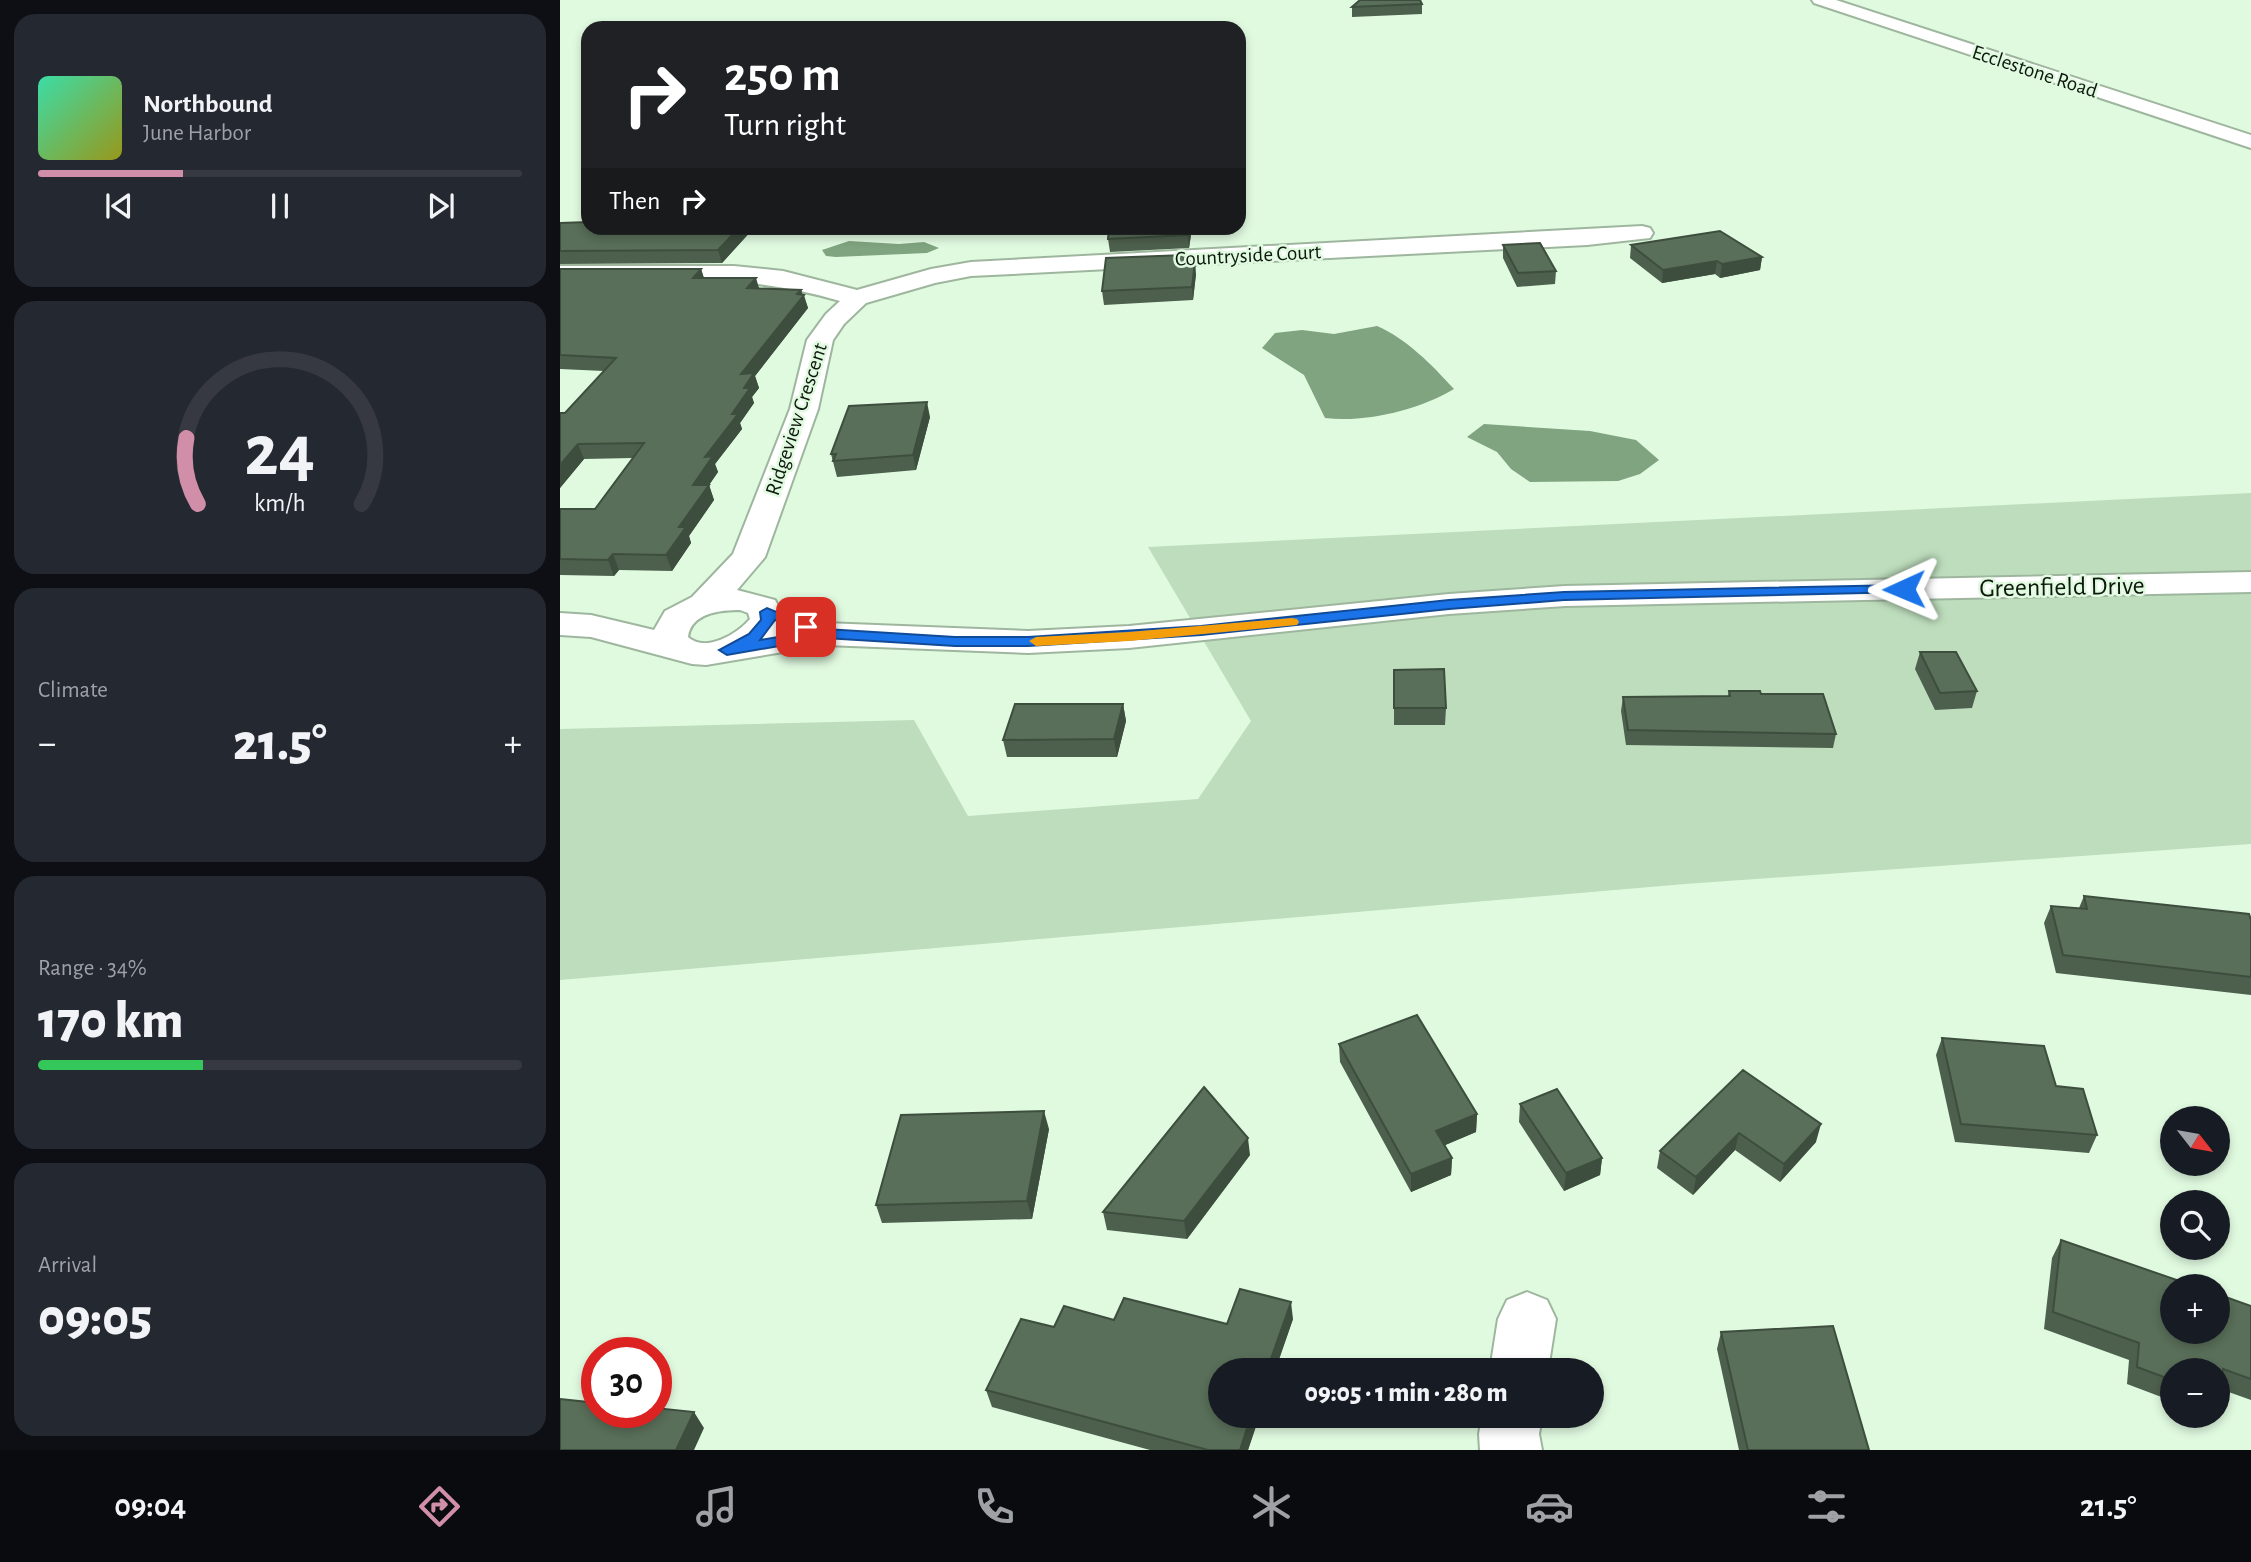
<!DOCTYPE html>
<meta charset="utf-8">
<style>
body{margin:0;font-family:"Alegreya Sans",sans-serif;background:#242831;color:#f1f3f6;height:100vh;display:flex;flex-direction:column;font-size:26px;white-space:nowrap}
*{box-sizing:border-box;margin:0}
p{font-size:23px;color:#9ea1a6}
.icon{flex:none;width:38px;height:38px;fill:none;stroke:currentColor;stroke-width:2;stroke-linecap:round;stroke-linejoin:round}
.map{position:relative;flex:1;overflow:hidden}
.sheet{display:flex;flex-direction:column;gap:14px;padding:14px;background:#0d0f14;width:560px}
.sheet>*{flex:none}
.hud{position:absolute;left:21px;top:21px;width:665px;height:214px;border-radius:21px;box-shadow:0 4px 10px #0003;background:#202124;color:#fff;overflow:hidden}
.needle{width:46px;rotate:121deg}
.fabs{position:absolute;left:1600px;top:1106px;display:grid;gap:14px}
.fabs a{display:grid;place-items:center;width:70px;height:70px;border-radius:50%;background:#171b24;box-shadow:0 4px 10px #0003;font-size:35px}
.speed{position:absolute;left:21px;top:1337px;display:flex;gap:14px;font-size:35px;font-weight:700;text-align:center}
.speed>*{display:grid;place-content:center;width:91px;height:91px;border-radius:50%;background:#171b24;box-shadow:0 4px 10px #0003;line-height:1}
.speed .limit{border:10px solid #d22;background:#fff;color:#111}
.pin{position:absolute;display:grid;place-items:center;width:60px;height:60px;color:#fff;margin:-30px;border-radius:14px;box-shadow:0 4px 10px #0006}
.me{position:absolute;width:77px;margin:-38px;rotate:269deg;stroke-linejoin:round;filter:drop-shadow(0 0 5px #0008)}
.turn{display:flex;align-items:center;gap:24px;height:147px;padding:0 28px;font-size:32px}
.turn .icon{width:91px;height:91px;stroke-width:2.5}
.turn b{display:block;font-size:49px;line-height:60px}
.then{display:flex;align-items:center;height:66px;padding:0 28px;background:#0003;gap:14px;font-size:26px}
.big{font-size:52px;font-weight:800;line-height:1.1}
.sheet .card{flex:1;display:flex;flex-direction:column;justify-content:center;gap:10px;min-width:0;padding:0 24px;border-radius:21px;background:#242831}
.sheet .dial{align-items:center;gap:0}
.dial svg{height:182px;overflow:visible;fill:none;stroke:#363941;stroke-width:7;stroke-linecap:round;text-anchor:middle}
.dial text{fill:#f1f3f6;stroke:none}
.song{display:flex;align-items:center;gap:21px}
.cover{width:84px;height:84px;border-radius:10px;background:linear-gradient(135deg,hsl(160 70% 55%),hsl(60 70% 35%))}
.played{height:7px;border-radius:4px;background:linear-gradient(90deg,#d08ea8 30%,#363941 30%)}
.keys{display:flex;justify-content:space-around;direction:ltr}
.heat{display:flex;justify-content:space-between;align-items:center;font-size:38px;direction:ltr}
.charge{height:10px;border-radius:5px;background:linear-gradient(90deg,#34c759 34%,#363941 0)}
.trip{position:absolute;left:648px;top:1358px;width:396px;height:70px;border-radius:35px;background:#171b24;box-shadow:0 4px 10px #0003;font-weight:800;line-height:70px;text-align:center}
.tabs{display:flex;height:112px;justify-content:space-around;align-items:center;background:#090b0e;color:#9ea1a6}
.tabs .icon{width:49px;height:49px}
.tabs .selected{color:#d08ea8}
.tabs b{font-size:32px;color:#f1f3f6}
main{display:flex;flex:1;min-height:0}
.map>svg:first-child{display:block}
</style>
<main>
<section class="sheet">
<div class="card">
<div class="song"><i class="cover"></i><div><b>Northbound</b><p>June Harbor</p></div></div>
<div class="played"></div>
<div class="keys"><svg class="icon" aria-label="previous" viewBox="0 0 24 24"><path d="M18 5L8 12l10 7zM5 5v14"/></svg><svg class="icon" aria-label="pause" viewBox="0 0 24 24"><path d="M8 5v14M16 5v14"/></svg><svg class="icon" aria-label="next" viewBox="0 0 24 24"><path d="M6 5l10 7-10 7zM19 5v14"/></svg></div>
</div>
<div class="card dial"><svg viewBox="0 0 100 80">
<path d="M14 69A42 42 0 1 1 86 69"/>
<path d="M14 69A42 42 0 0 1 9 40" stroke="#d08ea8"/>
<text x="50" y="56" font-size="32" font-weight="700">24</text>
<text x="50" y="72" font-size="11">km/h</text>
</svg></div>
<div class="card"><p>Climate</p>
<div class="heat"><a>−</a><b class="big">21.5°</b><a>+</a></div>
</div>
<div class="card"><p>Range · 34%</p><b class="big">170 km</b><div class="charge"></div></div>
<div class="card"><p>Arrival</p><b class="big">09:05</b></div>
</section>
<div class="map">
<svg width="1691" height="1450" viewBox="0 0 1691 1450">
<rect width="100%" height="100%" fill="#e0fae0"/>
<path fill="#bdddbc" d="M1691,493V844L1125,884L0,980V729L354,720L408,816L638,799L691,721L588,547Z"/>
<path fill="#80a47f" d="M289,241L339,244L364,242L379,248L367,253L276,257L266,256L262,250Z
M817,326C847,339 872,365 894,389C859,410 805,423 765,418L744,375L702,348L715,333L742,330L774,334Z
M924,424L1030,431L1076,440L1099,460L1080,474L1058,481L970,482L951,469L937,452L907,437Z"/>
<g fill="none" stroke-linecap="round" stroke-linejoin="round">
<g stroke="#9eb69e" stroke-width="4">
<path id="street" d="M1082,226L1090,228L1093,233L1090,238L1027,245L411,276L375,283L306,303L284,324L273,340L258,409L205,557L177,590L215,600L226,620L218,631L265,623L468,631L569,626L889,594L1005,586L1691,572V592L1005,606L889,614L569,648L468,653L265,645L146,665L132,664L31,637L0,635V613L31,615L94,630L105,611L132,597L173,554L230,409L247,340L266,314L280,301C184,273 98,278 0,280V266H174L223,271L297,290L371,269L411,262ZM180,610L188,613L190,619C177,634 146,653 128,637C131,613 160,610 180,610Z
M967,1292L987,1300L996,1319L988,1370H930L938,1319L947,1300Z
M922,1416H982L979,1434L982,1450H920L919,1434Z"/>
</g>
<g stroke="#9eb69e" stroke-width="4">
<path id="secondary" d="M1252,0H1276L1691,135V148L1254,3Z"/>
</g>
<use href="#street" fill="#fff" fill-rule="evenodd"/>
<use href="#secondary" fill="#fff" fill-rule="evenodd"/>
</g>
<path fill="#4d5f4d" d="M862,4V14L792,17V7Z
M0,223L192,230L162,263L0,264Z
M632,228L629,248L550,252L548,239Z
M943,245L996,271L995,284L957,287L943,258Z
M1071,245L1202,257L1200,270L1160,278L1155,274L1102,283L1070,258Z
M626,261L636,274L633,300L544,305L542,291Z
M0,269H141L144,278L199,288L241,290L248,308L195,376L199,388L192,397L194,403L180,423L182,429L155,464L158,472L149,485L154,500L129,536L131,543L112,571L59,570L54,576L0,575V509H35L73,458L24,459L0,488V413H5L44,371L0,369Z
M370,417L356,470L277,477L271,454Z
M1360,652L1417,691L1412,708L1375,710L1355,669Z
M834,670L886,708L885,725H834Z
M1169,691L1201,694L1276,734L1273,748L1066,745L1061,711L1063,697L1168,696Z
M563,704L566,721L557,757H447L443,740Z
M1524,896L1691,920V995L1496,973L1484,923L1491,906L1519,908Z
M1382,1038L1496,1086L1537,1135L1529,1153L1395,1142L1376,1055Z
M779,1044L917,1114L916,1132L885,1145L892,1158L891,1175L851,1192L780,1062Z
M1183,1070L1256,1142L1220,1182L1175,1150L1133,1195L1097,1168L1100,1151Z
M960,1104L1042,1158L1040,1175L1004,1191L959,1122Z
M489,1129L472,1219L322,1223L316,1205Z
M690,1155L627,1239L547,1230L543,1212Z
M1501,1240L1691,1306V1400L1663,1390V1399L1657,1407V1370H1612V1401L1567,1384L1569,1360L1484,1329L1492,1258Z
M733,1319L688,1450H590L432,1407L426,1390L494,1327L554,1320L667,1324Z
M1161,1332L1309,1450H1179L1157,1349Z"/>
<path fill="#3e4e3e" d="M179,228H191L192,230L162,263L158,250Z
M629,228H632L629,248L628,235Z
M1202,257L1200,270L1160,278L1162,264Z
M635,261L636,274L633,300L632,287Z
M1157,261L1155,274L1102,283L1103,270Z
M141,269L145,282L133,278Z
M196,278L200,291L187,288Z
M241,290L243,297L244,295L248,308L195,376L199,388L192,397L194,403L180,423L182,429L155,464L158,472L147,488L149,485L154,500L129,536L131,543L112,571L106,555L119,527L133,485L145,457L172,414L181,374L237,294Z
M367,402L370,417L356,470L353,455Z
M18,444L24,459L0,488V465Z
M53,554L59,570L54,576L48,560Z
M563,704L566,721L557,757L554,739Z
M484,1111L489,1129L472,1219L467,1201Z
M917,1114L916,1132L876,1149V1131Z
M1261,1124L1256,1142L1220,1182L1224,1164Z
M1179,1133L1175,1150L1133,1195L1136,1177Z
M688,1138L690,1155L627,1239L624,1221Z
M892,1158L891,1175L851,1192V1174Z
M1042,1158L1040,1175L1004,1191L1006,1173Z
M731,1302L733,1319L715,1370H707Z
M134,1412L144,1428L134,1450H116Z
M691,1416H699L688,1450H680Z"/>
<path fill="#596f59" stroke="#3e4e3e" stroke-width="2" d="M800,0H860L862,4L792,7Z
M28,222V228H179L158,250L0,251V223Z
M549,228H629L628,235L548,239Z
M1160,231L1202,257L1162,264L1157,261L1103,270L1071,245Z
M980,243L996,271L958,273L943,245Z
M625,255L624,261H635L632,287L542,291L546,258Z
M0,269H141L133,278H196L187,288L241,290L237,294L244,295L181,374L194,373L184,388H190L172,414H178L145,457L153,456L133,485H149L119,527H126L106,555L53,554L48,560L0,559V509H35L84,443L18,444L0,465V413H5L56,358L0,355Z
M367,402L353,455L273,461L276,454H271L289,406Z
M1360,652H1396L1417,691L1380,693Z
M884,669L886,708H834V670Z
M1169,691H1200L1201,694H1263L1276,734L1068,730L1063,697L1170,696Z
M455,704H563L554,739L443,740Z
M1524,896L1689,914L1691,920V977L1503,955L1491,906L1527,909Z
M857,1015L917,1114L876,1131L892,1158L851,1174L779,1044Z
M1382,1038L1484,1046L1496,1086L1523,1089L1537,1135L1401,1124Z
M1183,1070L1261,1124L1224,1164L1179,1133L1136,1177L1100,1151Z
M644,1087L688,1138L624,1221L543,1212Z
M997,1089L1042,1158L1006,1173L960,1104Z
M484,1111L467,1201L316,1205L341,1115Z
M1501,1240L1634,1286H1612V1332H1657V1294L1691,1306V1379L1663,1369V1399L1657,1397V1370H1612V1380L1577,1367L1579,1343L1493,1312Z
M680,1289L731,1302L707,1370H660V1416H691L680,1450H648L426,1390L461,1319L494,1327L504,1306L554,1320L564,1298L667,1324Z
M1273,1326L1309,1450H1188L1161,1332Z
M0,1399L37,1403V1412H96V1408L134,1412L116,1450H0Z"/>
<path fill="#1a73e8" stroke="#114b97" stroke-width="2" d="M1344,585L1351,589L1349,592L1004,600L889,609L641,635L468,646H395L265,638L167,655L159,650L189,634L201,620L200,612L207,608L253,627L246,631L215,620L200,640L265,629L395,637H468L641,626L889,600L1004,592Z"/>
<path fill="#f59e0b" d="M732,618L737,619L739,622L737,625L569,641L476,646L469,641L476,637L569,632Z"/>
<g text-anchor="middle" stroke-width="5" stroke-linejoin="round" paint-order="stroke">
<g font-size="21" fill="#0f180f" stroke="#e0fae0">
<text transform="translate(1475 71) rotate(18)" y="7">Ecclestone Road</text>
<text transform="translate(688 255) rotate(-3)" y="7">Countryside Court</text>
<text transform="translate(236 419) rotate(-72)" y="7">Ridgeview Crescent</text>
</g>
<g font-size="26" fill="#0f180f" stroke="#e0fae0">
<text transform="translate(1502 586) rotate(-1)" y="9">Greenfield Drive</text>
</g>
</g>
</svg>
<div class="fabs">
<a><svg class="needle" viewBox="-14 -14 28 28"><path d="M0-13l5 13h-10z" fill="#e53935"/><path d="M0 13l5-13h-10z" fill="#9ea1a6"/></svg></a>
<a><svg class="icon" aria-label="search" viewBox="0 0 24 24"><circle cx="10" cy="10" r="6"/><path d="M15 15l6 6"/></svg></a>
<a>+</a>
<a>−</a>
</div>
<div class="speed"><div class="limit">30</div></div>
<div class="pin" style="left:246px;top:627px;background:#d93025"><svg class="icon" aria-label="arrive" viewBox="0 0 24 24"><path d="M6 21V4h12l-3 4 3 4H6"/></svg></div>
<svg class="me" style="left:1344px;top:589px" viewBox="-20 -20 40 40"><path d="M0-17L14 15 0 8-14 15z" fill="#1a73e8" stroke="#fff" stroke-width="4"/></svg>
<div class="trip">09:05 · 1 min · 280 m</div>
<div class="hud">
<div class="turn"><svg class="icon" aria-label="right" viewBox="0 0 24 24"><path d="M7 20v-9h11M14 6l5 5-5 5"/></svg><div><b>250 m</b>Turn right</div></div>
<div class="then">Then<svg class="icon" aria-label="right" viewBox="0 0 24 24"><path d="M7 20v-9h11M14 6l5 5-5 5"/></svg></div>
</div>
</div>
</main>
<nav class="tabs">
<b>09:04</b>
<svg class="icon selected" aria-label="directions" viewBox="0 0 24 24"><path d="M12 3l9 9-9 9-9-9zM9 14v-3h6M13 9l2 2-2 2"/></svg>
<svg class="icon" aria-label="music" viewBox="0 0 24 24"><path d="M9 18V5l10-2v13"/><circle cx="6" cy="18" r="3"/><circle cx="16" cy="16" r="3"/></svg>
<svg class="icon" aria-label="phone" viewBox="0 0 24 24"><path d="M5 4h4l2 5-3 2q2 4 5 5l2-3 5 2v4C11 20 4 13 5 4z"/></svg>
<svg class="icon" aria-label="climate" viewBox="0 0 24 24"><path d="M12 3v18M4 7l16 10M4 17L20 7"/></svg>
<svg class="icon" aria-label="car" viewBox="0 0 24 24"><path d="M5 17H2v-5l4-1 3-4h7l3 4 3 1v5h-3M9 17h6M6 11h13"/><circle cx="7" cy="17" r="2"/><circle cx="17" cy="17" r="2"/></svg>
<svg class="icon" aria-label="filters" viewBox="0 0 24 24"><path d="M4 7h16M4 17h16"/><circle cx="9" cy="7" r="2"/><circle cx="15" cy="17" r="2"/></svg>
<b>21.5°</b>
</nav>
